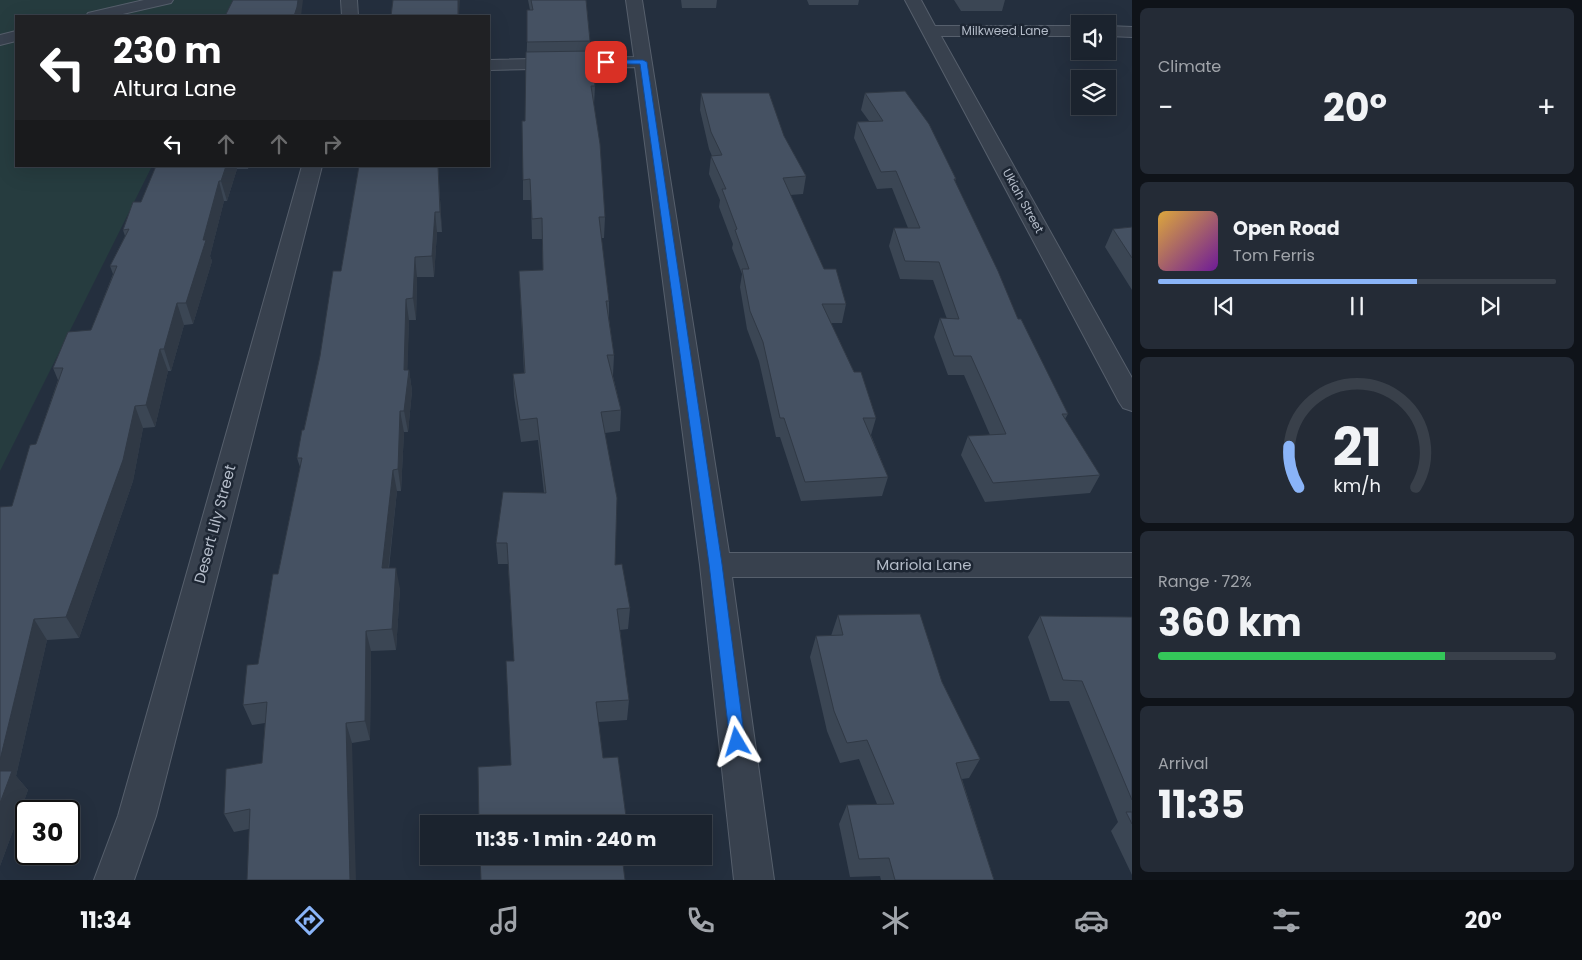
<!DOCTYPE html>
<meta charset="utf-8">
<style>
body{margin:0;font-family:Poppins,sans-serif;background:#242b36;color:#f1f3f6;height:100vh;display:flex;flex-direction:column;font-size:19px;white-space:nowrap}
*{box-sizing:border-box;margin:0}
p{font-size:16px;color:#a0a4aa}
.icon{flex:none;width:28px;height:28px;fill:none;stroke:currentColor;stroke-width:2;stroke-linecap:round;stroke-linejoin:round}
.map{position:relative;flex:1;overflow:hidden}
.sheet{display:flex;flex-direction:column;gap:8px;padding:8px;background:#0f1319;width:450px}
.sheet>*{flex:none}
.top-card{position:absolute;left:15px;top:15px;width:475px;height:152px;border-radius:0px;box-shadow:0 5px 20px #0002,0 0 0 1px #39404a;background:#202124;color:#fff;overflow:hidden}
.tools{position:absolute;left:1071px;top:15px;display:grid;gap:10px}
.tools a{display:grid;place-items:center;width:45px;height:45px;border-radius:0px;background:#1b232e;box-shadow:0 5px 20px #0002,0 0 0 1px #39404a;font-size:25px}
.speed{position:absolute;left:15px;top:800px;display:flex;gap:10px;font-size:25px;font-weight:700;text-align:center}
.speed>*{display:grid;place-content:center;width:65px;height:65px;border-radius:50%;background:#1b232e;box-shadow:0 5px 20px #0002,0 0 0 1px #39404a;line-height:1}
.speed .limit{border:2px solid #111;border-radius:8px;background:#fff;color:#111}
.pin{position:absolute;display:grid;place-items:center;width:42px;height:42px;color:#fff;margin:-21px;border-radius:10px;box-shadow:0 2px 8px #0006}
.me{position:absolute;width:55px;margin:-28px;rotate:353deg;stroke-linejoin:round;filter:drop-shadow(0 0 4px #0008)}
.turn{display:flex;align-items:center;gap:18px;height:105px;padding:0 15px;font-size:22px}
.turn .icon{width:65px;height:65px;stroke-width:2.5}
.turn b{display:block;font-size:35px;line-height:42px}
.lanes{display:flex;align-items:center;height:48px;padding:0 15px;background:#0003;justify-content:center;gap:25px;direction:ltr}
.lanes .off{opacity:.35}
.big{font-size:38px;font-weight:700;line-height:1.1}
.sheet .card{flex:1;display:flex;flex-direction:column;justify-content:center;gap:8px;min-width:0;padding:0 18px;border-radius:8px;background:#242b36}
.sheet .dial{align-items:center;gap:0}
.dial svg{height:130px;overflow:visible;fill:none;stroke:#39404a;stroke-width:7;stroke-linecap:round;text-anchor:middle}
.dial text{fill:#f1f3f6;stroke:none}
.song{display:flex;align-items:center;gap:15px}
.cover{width:60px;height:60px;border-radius:8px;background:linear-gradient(135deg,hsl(40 70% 55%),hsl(280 70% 35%))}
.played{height:5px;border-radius:2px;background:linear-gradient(90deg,#8ab4f8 65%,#39404a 65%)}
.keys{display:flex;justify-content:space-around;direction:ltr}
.heat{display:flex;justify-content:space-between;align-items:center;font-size:28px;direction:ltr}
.charge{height:8px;border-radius:4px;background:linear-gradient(90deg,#34c759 72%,#39404a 0)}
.trip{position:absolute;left:420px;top:815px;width:292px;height:50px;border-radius:0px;background:#1b232e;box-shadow:0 5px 20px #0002,0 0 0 1px #39404a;font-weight:700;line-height:50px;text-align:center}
.menu{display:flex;height:80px;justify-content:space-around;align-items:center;background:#0b0e12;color:#a0a4aa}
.menu .icon{width:35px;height:35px}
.menu .selected{color:#8ab4f8}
.menu b{font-size:22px;color:#f1f3f6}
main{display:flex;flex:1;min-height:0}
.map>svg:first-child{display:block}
</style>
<main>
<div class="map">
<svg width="1132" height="880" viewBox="0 0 1132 880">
<rect width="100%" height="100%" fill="#242f3e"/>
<path fill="#263c3f" d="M0,0H239L228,16H16V166H152L0,471Z"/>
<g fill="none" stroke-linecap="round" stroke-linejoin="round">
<g stroke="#565f6c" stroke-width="2">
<path id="minor" d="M144,0H173L171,3L114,16H86L88,13Z
M341,0H357L358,16H342Z
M626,0H642L729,553H1132V577H732L774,880H734L700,565L635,67L489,70V60L634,57Z
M905,0H921L935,26H1080V36H941L1132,378V411L1123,408L1119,402Z
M1108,26L1132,27V37L1108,36Z
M16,31V41L0,45V35Z
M302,166H322L156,816L134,880H94L118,816Z"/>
</g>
<use href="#minor" fill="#38414e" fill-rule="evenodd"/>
</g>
<path fill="#3b4654" d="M528,0H586L590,41V51L595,86L594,105L605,217L604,238H601L609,301V319L614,355L613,376L621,410L620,431L605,433L615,565L630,608L628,629L620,630L629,700L627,720L599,722L511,765L514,661L508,564H498L496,543L544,493L538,440L521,442L514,396L513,374L524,373L519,271L543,270L542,239H532L531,200H523V180L525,121L527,42L530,10Z
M681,0H717L716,8H682Z
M807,0H859L858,5H809Z
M954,0H1005L1002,11H961Z
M701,93L784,136L806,176L803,194L790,195L824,269L846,304L842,323H831L876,418L871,435L888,477L882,496L801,501L780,437H776L759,361L747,329L740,287L742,274L732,248L733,244L719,207L720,200L709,174L711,156H712L709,149L700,110Z
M865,93L956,179L955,181L1018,319L1068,414L1065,419L1100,475L1090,493L985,502L961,455L968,436L990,435L964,375H948L934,337L940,318L947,319L933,280L900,279L889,246L894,228H908L892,188L877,189L854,138L857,122L869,121L861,110Z
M156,166H249L248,169H237L227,201H224L210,256L212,261L193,324L184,325L171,371H168L155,427L143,428L133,481L79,638L47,640L16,776L28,790L0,866L12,506L36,444L58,380L53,368L91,330L113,274L110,266L125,236L123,230L141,202Z
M359,166H438L442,232H437L434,277H417L416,320H409L407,370H409L412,391L408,432H404L401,491H397L389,568L400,589L396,650L371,651L370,740L352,743L249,829L234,832L224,814L262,763L265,723L252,725L243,705L258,664L278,574L300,467L297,458L341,271Z
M1132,227V290L1105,247L1113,229Z
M838,615L942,682L980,759L969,778L962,779L994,880H881L880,876L850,877L839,824L847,805L877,804L859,759L840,763L827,731L810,657L816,636H831Z
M1040,616L1132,617V875L1111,831L1118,822L1069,701H1050L1028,637Z"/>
<path fill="#303945" d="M298,0H303L301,16H294Z
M458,0H460L459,16H458Z
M226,166H236L237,169L227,201L221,181Z
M438,166L442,232L440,212Z
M219,181L224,201L210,256L212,261L193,324L186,303Z
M435,212L437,232L434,277L432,256Z
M415,257L417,277L416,320L413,298Z
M406,299L409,320L407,390L409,370L412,391L408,432L404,411V370Z
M177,303L184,325L171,371L164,349Z
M160,349L168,371L155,427L146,405Z
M135,406L143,428L133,481L79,638L66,617Z
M400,411L404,432L401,491L398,469Z
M393,470L397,491L386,589L382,568Z
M396,568L400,589L396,650L392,629Z
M34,619L47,640L16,776L28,790L0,866V760Z
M366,631L371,651L370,740L365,721Z
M346,723L352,743L356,880H350Z"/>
<path fill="#455162" stroke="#303945" d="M233,0H298L297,7L294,16H225Z
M393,0H458V16H391Z
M531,0H586L590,41L527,42V10H533Z
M591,51L595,86H591L600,144L605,217H599L609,301H606L614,355H607L621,410L601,412L617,498L615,565L622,564L630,608L617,609L629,700L596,702L603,758L618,757L627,824H479L478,767L511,765L506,661H514L507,543H496L503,492L546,493L537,418L520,420L513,374L525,373L519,271L543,270L542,218L532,219L530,179L523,180L522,121H525L526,52Z
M905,91L929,124L956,179H954L998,271L1018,319H1021L1068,414H1062L1100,475L993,483L968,436L1006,434L971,356H954L940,318L959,319L939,262L905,261L894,228H920L896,171L881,172L857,122L883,121L865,93Z
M701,93H769L784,136L806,176L783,178L824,269H836L846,304H822L854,372H861L876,418H863L888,477L805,482L784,418H780L763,342L750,311L742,269H749L735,230L737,229L722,189H726L711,156L722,155L711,132Z
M156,166H226L221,181H219L203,240H206L186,303H177L164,349H160L146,405L135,406L123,460L66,617L34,619L0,760V507L12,506L30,445L36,444L63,368H53L68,332L91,330L117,266H110L129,229L123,230L133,202H141Z
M359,166H438L440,212H435L432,256L415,257L413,298L406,299L404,370H409L404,411H400L398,469L393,470L382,568H396L392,629L366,631L365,721L346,723L350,880H247L250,809L224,814L226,769L262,763L267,702L243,705L247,665L258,664L273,574H278L302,458H297L302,430H304L320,356L333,271H341Z
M1132,227V258L1113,229Z
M920,614L942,682L980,759L956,763L994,880H895L889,858L859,859L847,805L894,804L867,740L847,743L834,711L816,636L843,635L838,615Z
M1040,616L1132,617V800L1082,681L1063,680Z
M0,771H12L0,803Z
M1126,812H1132V824Z
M480,856H622L625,880H481Z"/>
<path fill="#1a73e8" stroke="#114b97" d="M606,60H643L647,62L722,564L745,742L742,747L737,749L732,747L730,742L709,564L640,64H603V61Z"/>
<g text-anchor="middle" stroke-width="5" stroke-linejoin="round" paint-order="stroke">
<g font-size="12" fill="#b4bcc9" stroke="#1d2633">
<text x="1005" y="35">Milkweed Lane</text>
<text transform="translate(1023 201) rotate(61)" y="4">Ukiah Street</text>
</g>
<g font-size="15" fill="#b4bcc9" stroke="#1d2633">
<text transform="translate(215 524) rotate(-75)" y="5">Desert Lily Street</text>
<text x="924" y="570">Mariola Lane</text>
</g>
</g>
</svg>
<div class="tools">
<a><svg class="icon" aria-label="sound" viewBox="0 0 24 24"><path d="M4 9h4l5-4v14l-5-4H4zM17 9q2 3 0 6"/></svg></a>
<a><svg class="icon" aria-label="layers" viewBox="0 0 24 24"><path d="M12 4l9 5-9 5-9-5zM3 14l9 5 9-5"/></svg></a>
</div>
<div class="speed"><div class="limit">30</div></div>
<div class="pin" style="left:606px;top:62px;background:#d93025"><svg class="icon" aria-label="arrive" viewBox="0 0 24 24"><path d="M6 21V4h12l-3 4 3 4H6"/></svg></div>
<svg class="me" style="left:737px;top:742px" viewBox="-20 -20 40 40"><path d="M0-17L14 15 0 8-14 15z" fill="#1a73e8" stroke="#fff" stroke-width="4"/></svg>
<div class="trip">11:35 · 1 min · 240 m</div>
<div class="top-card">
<div class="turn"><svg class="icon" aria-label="left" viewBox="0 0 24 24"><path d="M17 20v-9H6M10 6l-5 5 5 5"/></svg><div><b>230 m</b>Altura Lane</div></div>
<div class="lanes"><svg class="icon" aria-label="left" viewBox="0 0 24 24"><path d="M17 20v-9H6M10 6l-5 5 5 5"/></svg><svg class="icon off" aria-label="ahead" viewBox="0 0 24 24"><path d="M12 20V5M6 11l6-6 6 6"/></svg><svg class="icon off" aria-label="ahead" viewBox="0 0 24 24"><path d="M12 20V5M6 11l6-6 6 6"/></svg><svg class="icon off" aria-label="right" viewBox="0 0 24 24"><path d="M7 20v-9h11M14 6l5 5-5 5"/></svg></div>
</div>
</div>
<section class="sheet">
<div class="card"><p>Climate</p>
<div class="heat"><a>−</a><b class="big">20°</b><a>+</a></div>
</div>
<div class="card">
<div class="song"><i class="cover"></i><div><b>Open Road</b><p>Tom Ferris</p></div></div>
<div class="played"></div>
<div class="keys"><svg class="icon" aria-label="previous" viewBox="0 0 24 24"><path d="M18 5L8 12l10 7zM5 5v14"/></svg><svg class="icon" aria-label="pause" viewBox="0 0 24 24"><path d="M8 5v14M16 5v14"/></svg><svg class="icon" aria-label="next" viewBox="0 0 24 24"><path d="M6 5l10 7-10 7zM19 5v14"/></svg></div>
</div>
<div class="card dial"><svg viewBox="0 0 100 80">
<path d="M14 69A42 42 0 1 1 86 69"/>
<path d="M14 69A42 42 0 0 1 8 44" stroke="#8ab4f8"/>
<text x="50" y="56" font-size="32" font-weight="700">21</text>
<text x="50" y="72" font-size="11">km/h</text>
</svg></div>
<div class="card"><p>Range · 72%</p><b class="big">360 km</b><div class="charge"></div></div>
<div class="card"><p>Arrival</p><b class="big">11:35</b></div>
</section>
</main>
<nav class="menu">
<b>11:34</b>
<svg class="icon selected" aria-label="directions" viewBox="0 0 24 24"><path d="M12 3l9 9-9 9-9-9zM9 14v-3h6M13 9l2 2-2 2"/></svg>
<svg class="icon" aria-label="music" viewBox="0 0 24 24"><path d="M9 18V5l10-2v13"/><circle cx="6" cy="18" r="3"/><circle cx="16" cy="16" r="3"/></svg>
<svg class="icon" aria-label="phone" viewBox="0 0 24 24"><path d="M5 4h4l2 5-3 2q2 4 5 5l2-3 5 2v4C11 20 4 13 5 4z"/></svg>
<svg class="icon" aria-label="climate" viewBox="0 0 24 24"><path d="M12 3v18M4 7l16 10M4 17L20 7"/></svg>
<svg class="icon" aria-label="car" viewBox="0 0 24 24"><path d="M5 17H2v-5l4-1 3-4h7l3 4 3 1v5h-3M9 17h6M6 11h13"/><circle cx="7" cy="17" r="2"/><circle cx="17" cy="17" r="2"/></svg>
<svg class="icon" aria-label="filters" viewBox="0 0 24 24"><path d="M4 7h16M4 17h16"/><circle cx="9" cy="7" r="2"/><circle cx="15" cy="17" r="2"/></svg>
<b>20°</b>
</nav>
